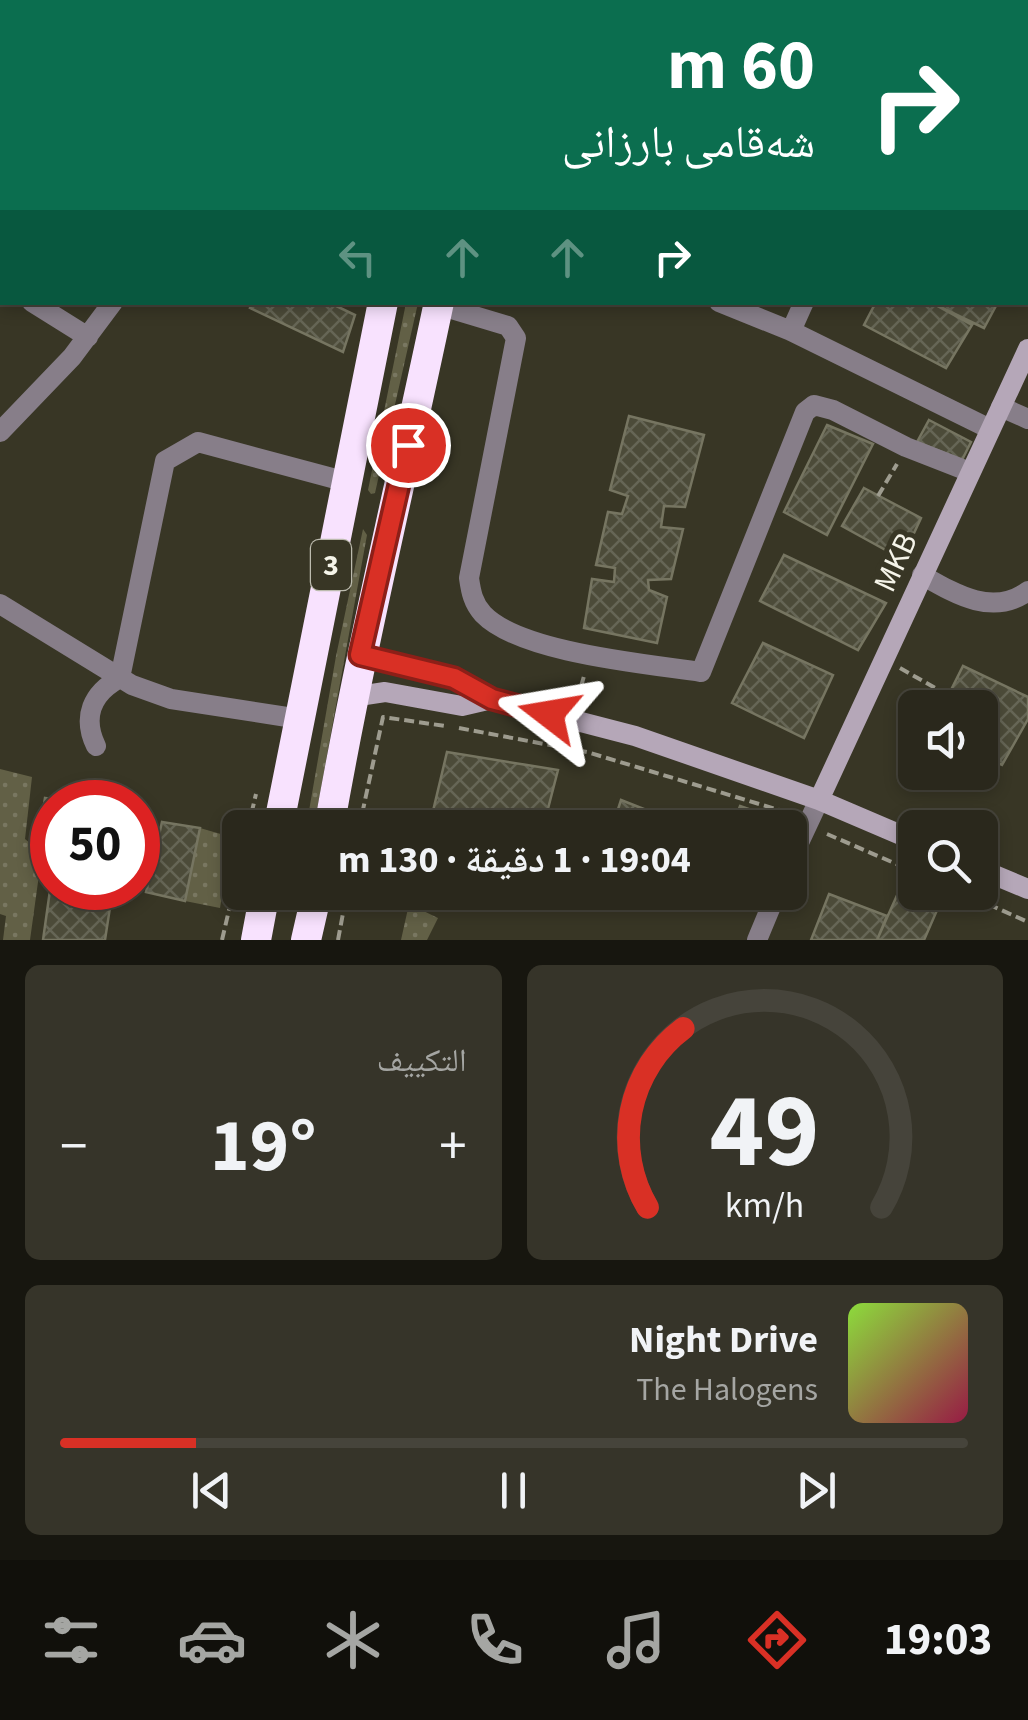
<!DOCTYPE html>
<html lang="ar">
<meta charset="utf-8">
<style>
body{margin:0;font-family:"Source Sans 3","Noto Naskh Arabic",sans-serif;background:#363429;color:#f1f3f6;direction:rtl;height:100vh;display:flex;flex-direction:column;font-size:38px;white-space:nowrap}
*{box-sizing:border-box;margin:0}
p{font-size:32px;color:#a5a6a3}
.icon{flex:none;width:55px;height:55px;fill:none;stroke:currentColor;stroke-width:2;stroke-linecap:round;stroke-linejoin:round}
.map{position:relative;height:940px;overflow:hidden;direction:ltr}
.drawer{display:flex;flex-direction:column;gap:25px;padding:25px;background:#17160f;flex:1}
.drawer>*{flex:none}
.banner{position:absolute;left:0px;top:0px;width:1030px;height:305px;box-shadow:0 5px 15px #0003,0 0 0 2px #46443b;direction:rtl;background:#0b6e4f;color:#fff;overflow:hidden}
.fabs{position:absolute;left:898px;top:690px;display:grid;gap:20px}
.fabs a{display:grid;place-items:center;width:100px;height:100px;border-radius:15px;background:#2a281c;box-shadow:0 5px 15px #0003,0 0 0 2px #46443b;font-size:50px}
.speed{position:absolute;left:30px;top:780px;display:flex;gap:20px;font-size:50px;font-weight:700;text-align:center}
.speed>*{display:grid;place-content:center;width:130px;height:130px;border-radius:50%;background:#2a281c;box-shadow:0 5px 15px #0003,0 0 0 2px #46443b;line-height:1}
.speed .limit{border:15px solid #d22;background:#fff;color:#111}
.pin{position:absolute;display:grid;place-items:center;width:85px;height:85px;color:#fff;margin:-42px;border:5px solid #fff;border-radius:50%;box-shadow:0 2px 10px #0007}
.me{position:absolute;width:110px;margin:-55px;rotate:284deg;stroke-linejoin:round;filter:drop-shadow(0 0 8px #0008)}
.turn{display:flex;align-items:center;gap:35px;height:210px;padding:0 50px;font-size:45px}
.turn .icon{width:130px;height:130px;stroke-width:2.5}
.turn b{display:block;font-size:70px;line-height:85px}
.lanes{display:flex;align-items:center;height:95px;padding:0 50px;background:#0003;justify-content:center;gap:50px;direction:ltr}
.lanes .off{opacity:.35}
.big{font-size:75px;font-weight:700;line-height:1.1}
.drawer .tile{flex:1;display:flex;flex-direction:column;justify-content:center;gap:15px;min-width:0;padding:0 35px;border-radius:15px;background:#363429}
.drawer .dial{align-items:center;gap:0}
.dial svg{height:260px;overflow:visible;fill:none;stroke:#46443b;stroke-width:7;stroke-linecap:round;text-anchor:middle}
.dial text{fill:#f1f3f6;stroke:none}
.song{display:flex;align-items:center;gap:30px}
.cover{width:120px;height:120px;border-radius:15px;background:linear-gradient(135deg,hsl(90 70% 55%),hsl(340 70% 35%))}
.played{height:10px;border-radius:5px;background:linear-gradient(90deg,#d93025 15%,#46443b 15%)}
.keys{display:flex;justify-content:space-around;direction:ltr}
.heat{display:flex;justify-content:space-between;align-items:center;font-size:55px;direction:ltr}
.drawer .tiles{flex:1;display:grid;gap:25px;grid-template-columns:1fr 1fr}
.tile:last-child{grid-column:span 2}
.trip{position:absolute;left:222px;top:810px;width:585px;height:100px;border-radius:15px;background:#2a281c;box-shadow:0 5px 15px #0003,0 0 0 2px #46443b;font-weight:700;line-height:100px;text-align:center;direction:rtl}
.tab-bar{display:flex;height:160px;justify-content:space-around;align-items:center;background:#11100b;color:#a5a6a3}
.tab-bar .icon{width:70px;height:70px}
.tab-bar .on{color:#d93025}
.tab-bar b{font-size:45px;color:#f1f3f6}
.map>svg:first-child{display:block}
</style>
<div class="map">
<svg width="1028" height="940" viewBox="0 0 1028 940">
<defs>
<pattern id="green-dots" width="8" height="8" patternUnits="userSpaceOnUse" patternTransform="scale(2.5)"><rect width="8" height="8" fill="#626046"/><path d="M2 2h.1M6 6h.1" fill="none" stroke="#797761" stroke-width="1.8" stroke-linecap="round"/></pattern>
<pattern id="building-cross-hatch" width="8" height="8" patternUnits="userSpaceOnUse" patternTransform="scale(2.5)"><rect width="8" height="8" fill="#4c4b39"/><path d="M0 0l8 8M0 8l8-8" fill="none" stroke="#666656"/></pattern>
</defs>
<rect width="100%" height="100%" fill="#383625"/>
<path fill="url(#green-dots)" d="M406,303H418L375,493L371,494L368,490Z
M363,529L367,535L315,821L314,827L306,828L336,656Z
M0,769L32,777L25,839L42,853L30,940H3L6,916L0,914Z
M200,828L231,837L220,908L185,901Z
M409,904L438,918L427,940H401Z"/>
<g fill="none" stroke-linecap="round" stroke-linejoin="round">
<path stroke="#908390" stroke-width="6" d="M116,0L123,2"/>
</g>
<path fill="url(#building-cross-hatch)" stroke="#767561" stroke-width="2.5" d="M253,302H328L355,315L343,352L250,308Z
M876,302H930L972,325L946,368L864,325Z
M930,302H998L984,328Z
M629,416L704,435L685,507L664,506L661,527L683,529L671,579L648,580L649,590L667,597L657,643L584,628L592,579L614,582L615,568L596,565L608,512L622,514L628,496L610,490Z
M929,420L971,442L962,460L917,442Z
M827,425L873,444L827,535L784,512Z
M864,488L921,518L902,559L842,526Z
M784,555L886,603L858,650L760,601Z
M763,643L833,675L804,738L732,703Z
M963,666L1028,697V719L1002,765L980,755V708H942Z
M447,752L558,770L543,828H429Z
M45,798L79,802H52V842L39,837Z
M621,800L692,828H612Z
M740,806L797,826L790,844V828L733,825Z
M162,822L200,828L185,901L146,892Z
M52,876V888H113L105,940H43Z
M899,891L938,908L924,940H877Z
M829,894L887,916L877,940H811Z"/>
<g fill="none" stroke-linecap="round" stroke-linejoin="round">
<path stroke="#9e9c8f" stroke-width="4" stroke-dasharray="10 5" stroke-linecap="butt" d="M529,2L530,0
M878,496L897,464
M900,668L937,689
M577,701L584,676
M459,728L587,752L779,810
M248,828L256,794
M359,828L383,717L445,726
M827,834L915,872
M961,892L1028,922
M222,940L240,863
M338,940L347,892"/>
<path stroke="#877e89" stroke-width="20" d="M679,2L680,0
M938,2L940,0
M32,302L88,337
M719,302L791,331L990,429
M438,305L508,326L516,338L469,578C471,592 473,603 483,614C520,653 648,664 701,672L805,412L814,405L833,410L906,447L970,472
M791,331L804,302
M1001,407L1028,419
M0,432L72,357L113,302
M922,575C955,594 993,617 1028,591
M0,604L132,685L171,699L300,719
M96,746C82,717 92,693 120,678L165,461L198,442L347,482
M790,862L819,800
M757,940L777,892"/>
<path stroke="#b5a7b8" stroke-width="20" d="M360,655L454,678L492,699L635,736L819,800L915,841
M352,697L385,692L462,706L492,699
M819,800L1028,349
M980,869L1028,889"/>
<path stroke="#f8e2fe" stroke-width="30" d="M441,2V0
M494,2L495,0
M278,828L383,302
M329,828C360,651 402,478 439,302
M256,940L265,892
M306,940L317,892"/>
</g>
<g fill="none" stroke-linecap="round" stroke-linejoin="round">
<g stroke="#8d1f18" stroke-width="25">
<path id="route" d="M408,445L360,655L454,678L492,699L549,714"/>
</g>
<use href="#route" stroke="#d93025" stroke-width="18"/>
</g>
<g text-anchor="middle" stroke-width="10" stroke-linejoin="round" paint-order="stroke">
<rect fill="#383625" stroke="#bcbbae" stroke-width="2.5" x="311" y="540" width="40" height="50" rx="8"/>
<g font-size="30" font-weight="bold" fill="#f5f4e9">
<text x="331" y="575">3</text>
</g>
<g font-size="32" fill="#f5f4e9" stroke="#383625">
<text transform="translate(895 562) rotate(-65)" y="11">MKB</text>
</g>
</g>
</svg>
<div class="fabs">
<a><svg class="icon" aria-label="sound" viewBox="0 0 24 24"><path d="M4 9h4l5-4v14l-5-4H4zM17 9q2 3 0 6"/></svg></a>
<a><svg class="icon" aria-label="search" viewBox="0 0 24 24"><circle cx="10" cy="10" r="6"/><path d="M15 15l6 6"/></svg></a>
</div>
<div class="speed"><div class="limit">50</div></div>
<div class="pin" style="left:408px;top:445px;background:#d93025"><svg class="icon" aria-label="arrive" viewBox="0 0 24 24"><path d="M6 21V4h12l-3 4 3 4H6"/></svg></div>
<svg class="me" style="left:549px;top:714px" viewBox="-20 -20 40 40"><path d="M0-17L14 15 0 8-14 15z" fill="#d93025" stroke="#fff" stroke-width="4"/></svg>
<div class="trip">19:04 · 1 دقيقة · 130 m</div>
<div class="banner">
<div class="turn"><svg class="icon" aria-label="right" viewBox="0 0 24 24"><path d="M7 20v-9h11M14 6l5 5-5 5"/></svg><div><b>60 m</b>شەقامی بارزانی</div></div>
<div class="lanes"><svg class="icon off" aria-label="left" viewBox="0 0 24 24"><path d="M17 20v-9H6M10 6l-5 5 5 5"/></svg><svg class="icon off" aria-label="ahead" viewBox="0 0 24 24"><path d="M12 20V5M6 11l6-6 6 6"/></svg><svg class="icon off" aria-label="ahead" viewBox="0 0 24 24"><path d="M12 20V5M6 11l6-6 6 6"/></svg><svg class="icon" aria-label="right" viewBox="0 0 24 24"><path d="M7 20v-9h11M14 6l5 5-5 5"/></svg></div>
</div>
</div>
<section class="drawer">
<div class="tiles">
<div class="tile dial"><svg viewBox="0 0 100 80">
<path d="M14 69A42 42 0 1 1 86 69"/>
<path d="M14 69A42 42 0 0 1 25 14" stroke="#d93025"/>
<text x="50" y="56" font-size="32" font-weight="700">49</text>
<text x="50" y="72" font-size="11">km/h</text>
</svg></div>
<div class="tile"><p>التكييف</p>
<div class="heat"><a>−</a><b class="big">19°</b><a>+</a></div>
</div>
<div class="tile">
<div class="song"><i class="cover"></i><div><b>Night Drive</b><p>The Halogens</p></div></div>
<div class="played"></div>
<div class="keys"><svg class="icon" aria-label="previous" viewBox="0 0 24 24"><path d="M18 5L8 12l10 7zM5 5v14"/></svg><svg class="icon" aria-label="pause" viewBox="0 0 24 24"><path d="M8 5v14M16 5v14"/></svg><svg class="icon" aria-label="next" viewBox="0 0 24 24"><path d="M6 5l10 7-10 7zM19 5v14"/></svg></div>
</div>
</div>
</section>
<nav class="tab-bar">
<b>19:03</b>
<svg class="icon on" aria-label="directions" viewBox="0 0 24 24"><path d="M12 3l9 9-9 9-9-9zM9 14v-3h6M13 9l2 2-2 2"/></svg>
<svg class="icon" aria-label="music" viewBox="0 0 24 24"><path d="M9 18V5l10-2v13"/><circle cx="6" cy="18" r="3"/><circle cx="16" cy="16" r="3"/></svg>
<svg class="icon" aria-label="phone" viewBox="0 0 24 24"><path d="M5 4h4l2 5-3 2q2 4 5 5l2-3 5 2v4C11 20 4 13 5 4z"/></svg>
<svg class="icon" aria-label="climate" viewBox="0 0 24 24"><path d="M12 3v18M4 7l16 10M4 17L20 7"/></svg>
<svg class="icon" aria-label="car" viewBox="0 0 24 24"><path d="M5 17H2v-5l4-1 3-4h7l3 4 3 1v5h-3M9 17h6M6 11h13"/><circle cx="7" cy="17" r="2"/><circle cx="17" cy="17" r="2"/></svg>
<svg class="icon" aria-label="filters" viewBox="0 0 24 24"><path d="M4 7h16M4 17h16"/><circle cx="9" cy="7" r="2"/><circle cx="15" cy="17" r="2"/></svg>
</nav>
